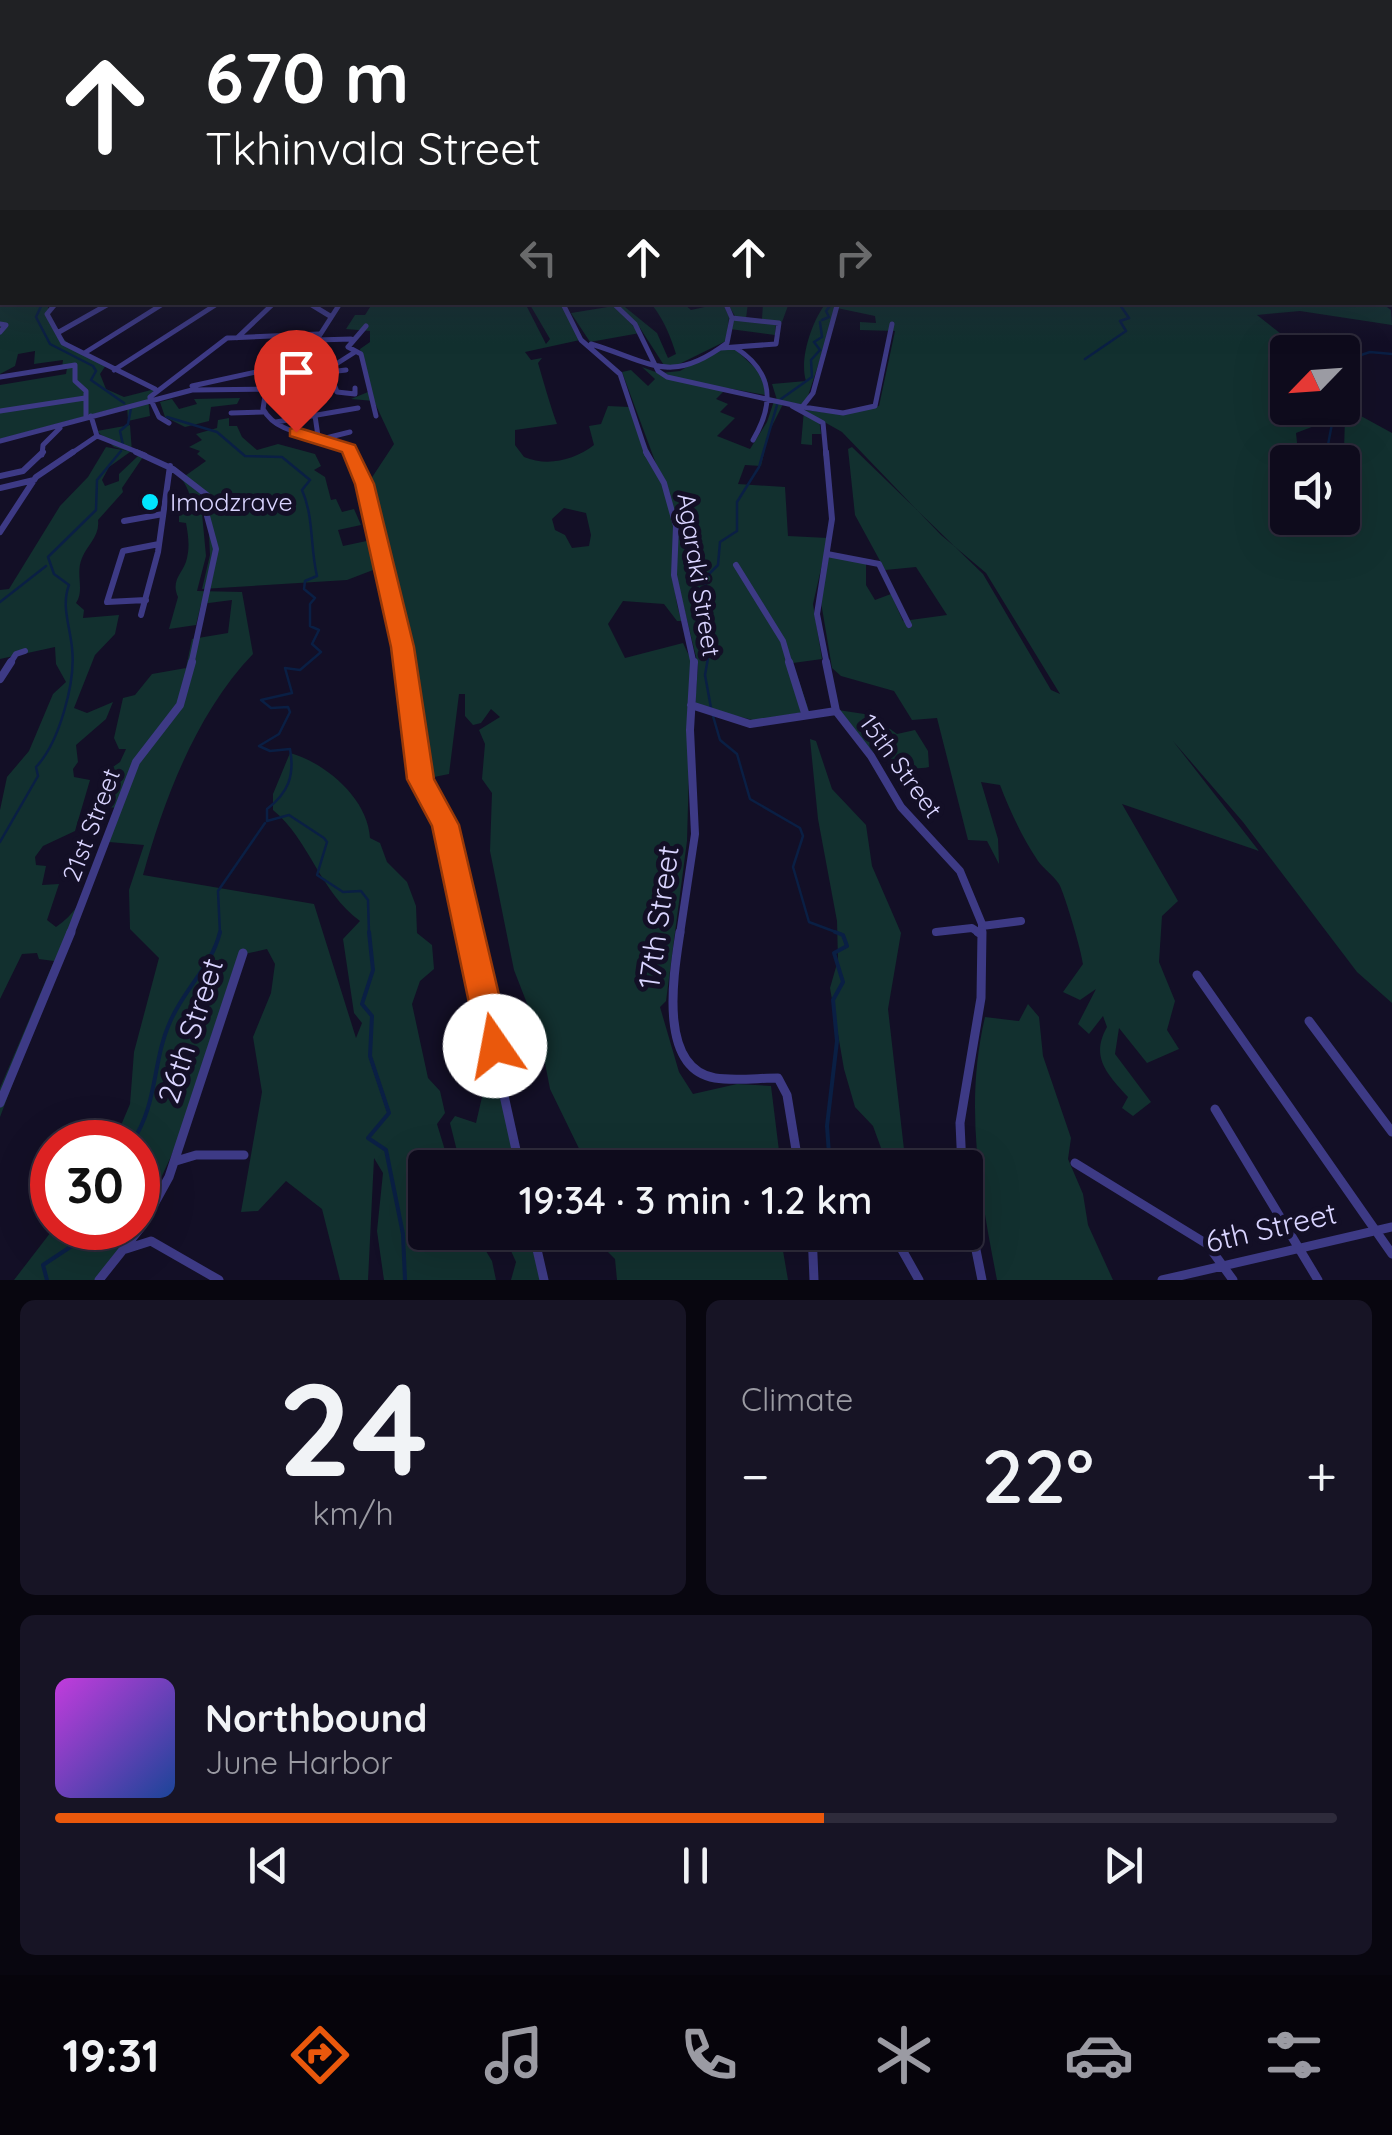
<!DOCTYPE html>
<meta charset="utf-8">
<style>
body{margin:0;font-family:Quicksand,sans-serif;background:#171425;color:#f1f3f6;height:100vh;display:flex;flex-direction:column;font-size:38px;white-space:nowrap}
*{box-sizing:border-box;margin:0}
p{font-size:32px;color:#9b9ba3}
.icon{flex:none;width:55px;height:55px;fill:none;stroke:currentColor;stroke-width:2;stroke-linecap:round;stroke-linejoin:round}
.map{position:relative;height:1280px;overflow:hidden}
.panel{display:flex;flex-direction:column;gap:20px;padding:20px;background:#08060f;flex:1}
.panel>*{flex:none}
.hud{position:absolute;left:0px;top:0px;width:1392px;height:305px;box-shadow:0 10px 40px #0002,0 0 0 2px #2e2b3b;background:#202124;color:#fff;overflow:hidden}
.needle{width:65px;rotate:245deg}
.fabs{position:absolute;left:1270px;top:335px;display:grid;gap:20px}
.fabs a{display:grid;place-items:center;width:90px;height:90px;border-radius:10px;background:#0e0b1c;box-shadow:0 10px 40px #0002,0 0 0 2px #2e2b3b;font-size:50px}
.speed{position:absolute;left:30px;top:1120px;display:flex;gap:20px;font-size:50px;font-weight:700;text-align:center}
.speed>*{display:grid;place-content:center;width:130px;height:130px;border-radius:50%;background:#0e0b1c;box-shadow:0 10px 40px #0002,0 0 0 2px #2e2b3b;line-height:1}
.speed .limit{border:15px solid #d22;background:#fff;color:#111}
.pin{position:absolute;display:grid;place-items:center;width:85px;height:85px;color:#fff;margin:-102px -42px;border-radius:50% 50% 50% 0;rotate:-45deg;box-shadow:0 0 10px #0007}
.pin .icon{rotate:45deg}
.me{position:absolute;width:110px;margin:-55px;rotate:348deg;stroke-linejoin:round;filter:drop-shadow(0 0 8px #0008)}
.turn{display:flex;align-items:center;gap:35px;height:210px;padding:0 40px;font-size:45px}
.turn .icon{width:130px;height:130px;stroke-width:2.5}
.turn b{display:block;font-size:70px;line-height:85px}
.lanes{display:flex;align-items:center;height:95px;padding:0 40px;background:#0003;justify-content:center;gap:50px;direction:ltr}
.lanes .off{opacity:.35}
.big{font-size:75px;font-weight:600;line-height:1.1}
.panel .widget{flex:1;display:flex;flex-direction:column;justify-content:center;gap:15px;min-width:0;padding:0 35px;border-radius:15px;background:#171425}
.panel .dial{align-items:center;gap:0}
.dial b{font-size:130px;line-height:1}
.song{display:flex;align-items:center;gap:30px}
.cover{width:120px;height:120px;border-radius:15px;background:linear-gradient(135deg,hsl(290 70% 55%),hsl(220 70% 35%))}
.played{height:10px;border-radius:5px;background:linear-gradient(90deg,#ea580c 60%,#2e2b3b 60%)}
.keys{display:flex;justify-content:space-around;direction:ltr}
.heat{display:flex;justify-content:space-between;align-items:center;font-size:55px;direction:ltr}
.panel .tiles{flex:1;display:grid;gap:20px;grid-template-columns:1fr 1fr}
.widget:last-child{grid-column:span 2}
.trip{position:absolute;left:408px;top:1150px;width:575px;height:100px;border-radius:10px;background:#0e0b1c;box-shadow:0 10px 40px #0002,0 0 0 2px #2e2b3b;font-weight:600;line-height:100px;text-align:center}
.tab-bar{display:flex;height:160px;justify-content:space-around;align-items:center;background:#06040b;color:#9b9ba3}
.tab-bar .icon{width:70px;height:70px}
.tab-bar .current{color:#ea580c}
.tab-bar b{font-size:45px;color:#f1f3f6}
.map>svg:first-child{display:block}
</style>
<div class="map">
<svg width="1392" height="1280" viewBox="0 0 1392 1280">
<rect width="100%" height="100%" fill="#130f26"/>
<path fill="#12302f" fill-rule="evenodd" d="M0,269L2,302L47,303C56,342 69,345 106,365L100,374L106,389L124,397L155,389L148,399L150,416L128,421L127,405L0,439V385L66,374L67,368H62L63,360L34,364L35,351L18,354L15,366L0,374Z
M498,302L525,303L546,344L550,339L529,303H561L580,340L525,352L531,360L542,358L538,363C544,383 549,402 557,424L515,430V445L524,457C548,467 574,460 594,445L589,426L601,424L608,406L629,407C644,442 666,480 672,518C677,553 669,587 682,621H677L664,604L623,601L608,624L625,658L683,643L692,662L687,841L666,1001L660,1007L679,1072L693,1094L737,1084L771,1086L781,1167H588L550,1089L540,1037L514,970L490,851L492,793L482,779L485,744L479,730L500,717L491,709L481,723L473,725L465,716V694H459L449,774L424,779L407,647L367,485L394,444L374,401L351,399L368,392L360,349L370,342V331L346,329L355,315H365L372,304L361,303ZM564,508L586,513L591,535L589,546L572,548L565,535L555,530L552,519Z
M1380,302L1391,310L1392,325L1300,311L1257,315L1304,352H1288V408H1299L1317,425L1296,433L1299,462H1288V518H1342L1345,417L1350,410L1392,433V1003L1357,972L1243,822L1173,741L1259,851L1122,804L1178,901L1162,916L1159,962L1175,1001L1167,1030L1179,1049L1147,1063L1119,1028L1115,1054L1151,1102L1133,1116L1122,1108L1128,1097C1107,1074 1090,1057 1107,1027L1103,1016L1089,1034L1078,1024L1096,989L1080,1000L1063,992L1083,964C1082,952 1064,892 1059,884C1053,875 1044,869 1038,861C1022,837 1010,811 1000,785L981,782L998,839L999,864L987,841L968,840L937,718L912,720L894,691L841,676L832,668L820,596L828,556L866,563V585L875,600L891,594L903,621L947,615L916,567L885,570L855,515L848,449L852,447L983,574L1051,690L1060,694L986,573L941,535L842,432L819,419L821,434H812V445L801,444L804,410L840,414L879,406L895,331L860,330V322L876,323L875,316L837,308L805,405L777,400L772,384L806,381C799,359 812,321 826,303Z
M614,303H620L657,333L668,358L676,354C671,338 665,322 653,306L635,303H683L691,310L723,303L729,317L726,341L667,370L640,328Z
M727,303H748L746,318L762,319L763,303H789L782,322L747,319L776,324L775,335L730,329L735,316Z
M614,306L640,333L590,342L571,313Z
M717,349H735L767,379L765,395L727,388L716,399L728,404L720,412L735,418L717,436L750,449L767,422L774,401L783,404L769,432L761,466L745,465L738,484L785,487L788,536L828,538L813,604L822,659L793,663L809,711L757,721L695,706L698,665L676,575L678,523L622,372L631,370L648,386L655,379L642,367L685,383L661,373L680,371Z
M240,398L237,404L211,407L209,421L185,427L165,417L160,402L172,399L179,409L197,404L194,399Z
M229,418V426H237L242,437L257,450L278,444L315,454L321,466L314,470L325,477L331,500L336,499L342,512L354,509L361,525L338,530L343,546L376,539L385,580L373,570L347,580L202,589L210,555L207,496L200,492L206,556L197,591L242,592L253,654C197,712 164,799 143,875L314,904L356,1038L362,1023L354,1013L343,939L360,921C320,892 309,839 273,810V794L290,753C326,763 368,799 370,838L380,843L387,862L407,882L416,906L417,933L432,945L434,969L420,981L412,1004L428,1078L440,1091L445,1113L437,1124L450,1167L425,1168V1232L475,1233L492,1261L496,1280H384L377,1231L383,1173L374,1158L368,1280H340L322,1209L286,1181L258,1211L241,1212L262,1092L253,1037L271,993L275,964L267,949L240,955C212,1046 186,1139 138,1222V1142H114L130,1104L134,1052L159,958L130,929L129,890L144,845L109,842L72,926L0,1117V1088L54,961L39,959L37,953L22,954L0,999V810L7,777L29,751L53,694L66,682L56,664L55,647L0,659V590L9,589L60,506L88,477L106,447L128,451L114,447L97,431L130,425L132,452L185,476L206,461L197,454L200,451L189,447L202,440L196,434L217,428L218,420ZM130,452C161,459 187,473 191,501L179,504V522L186,523C188,534 190,546 187,558C184,573 170,579 178,597L169,629L196,625L201,604L232,600L228,633L192,639L186,668L152,674L135,695L123,698L114,738L119,749H126L120,762L110,769L108,807L117,808C103,847 92,904 56,927L47,920L59,884L42,885L46,866L36,865L35,857L43,846L75,831L90,780L74,777L73,769L78,762L76,745L106,719L113,702L87,713L74,708L95,655L115,634L119,615L83,618L84,610L76,603C85,590 75,574 82,558C88,544 100,536 98,520L123,492L122,488L143,457L138,456L119,474V481L105,486L102,480L109,467Z
M838,710L871,715L897,734L915,730L928,751L929,767C885,776 862,741 838,710Z
M810,739L816,741L832,789L866,825L872,866L901,933L888,1009L906,1167H888L873,1126L855,1107L844,1069L830,988L838,960L837,921L818,819Z
M470,964L478,992L517,1167H461L450,1123L455,1116L476,1123L488,1071L474,1045L467,971Z
M1028,1004L1039,1017L1043,1056L1071,1138L1068,1159L1083,1194L1088,1225L1113,1280H997C980,1192 964,1106 985,1017L1019,1021Z
M54,1228H135L95,1280H14Z
M503,1233H529L540,1280H511L516,1262Z
M601,1233H780L788,1280H617L615,1259L601,1245Z"/>
<g fill="none" stroke-linecap="round" stroke-linejoin="round">
<path stroke="#0a1f44" stroke-width="2.5" d="M43,302L36,317L50,344L93,366L96,371L91,380L124,403
M822,320L829,317L826,311L833,302
M1085,359L1126,331L1120,321L1129,318L1118,302
M1342,366L1356,364L1355,357L1370,352L1392,354
M1342,392L1347,395L1342,399
M781,399L812,377L811,360L820,350L814,342L822,337L820,322
M167,417L217,432L245,456L282,457L310,480L302,490C314,517 310,547 317,576L305,581L304,589L315,598L310,604V626L319,630L312,644L321,652L300,670L285,668L292,693L261,700L271,708L288,707L290,712L279,734L259,746L270,751L290,749C295,776 288,793 267,809V821L289,815L324,838L327,842L317,875L343,892L361,891L368,900L369,934
M123,445L120,431L128,424L131,408
M1320,462L1327,450L1335,408
M0,602L46,566
M711,708L705,675L712,635L705,609L706,577L718,565L720,542L737,531V502L759,467L777,405
M713,716L720,740L737,754L750,799L800,828L803,836L793,867L809,922L841,934
M0,842L38,776L36,767C59,743 76,682 72,648C70,626 61,606 69,585L54,574L48,557L96,510L97,480L121,451
M220,934L218,891L265,823"/>
<path stroke="#0a1f44" stroke-width="4" d="M369,932L373,970L362,1004L372,1016L370,1056L389,1113L368,1138L386,1150L403,1234L405,1280
M132,1142C158,1104 152,1062 170,1022C184,989 212,966 220,932
M830,1168L827,1126L837,1041L833,1000L843,982L834,953L847,946L843,935L835,932
M47,1280L43,1265L99,1228"/>
<path stroke="#3d3a85" stroke-width="5" d="M57,302L47,314L63,343L155,389
M307,302L330,316
M341,302L293,377L265,396L263,409C282,443 331,428 354,455
M562,302L581,340L620,374L647,455
M612,302L635,324L658,371L667,377L802,407L813,393L838,302
M0,304H21
M0,324L6,325L0,332
M366,326L348,347L361,354L376,416
M59,332L112,302
M237,338L275,302
M317,340L351,339
M591,344C651,362 670,386 727,343L732,318L725,302
M721,348L776,344L779,323L732,318
M736,348C773,372 775,403 753,440
M86,352L166,302
M114,370L220,302
M323,372L330,374L337,392L355,394V388
M329,372L346,370
M0,377L75,365V381L86,391V416
M293,377L322,373L355,352
M192,386L302,362
M150,397L227,338L319,334
M150,398L159,417L169,423
M792,406L823,423L826,455
M803,407L843,413L875,406L892,324
M0,411L85,398
M231,413L263,412
M91,416L97,436
M315,416L318,436
M276,422L358,408
M97,436L145,455
M326,438L350,432
M0,441L192,390L272,389
M42,455L43,445L60,428
M69,455L97,436"/>
<path stroke="#3d3a85" stroke-width="6" d="M136,452L173,469L208,496L207,516L216,549L191,665
M352,452L361,471L405,665
M646,452L664,483L676,526L674,575L694,665
M826,452L832,519L817,614L827,665
M0,476L23,471L43,452
M0,488L34,480
M124,521L163,514
M0,532L36,477L73,452
M827,554L879,564L909,625
M736,565L783,641L790,665
M146,600L107,602L123,551L159,544
M141,615L158,552L170,466
M9,665L16,654L25,651"/>
<path stroke="#3d3a85" stroke-width="8" d="M405,662L420,779L445,825L469,934
M789,662L805,713
M826,662L836,711L871,756L901,807L960,871L982,924V934
M0,679L11,662
M691,705L750,724L836,711
M982,926L1021,921
M936,932L972,928L981,934
M70,934L136,762L180,705L192,662
M680,934L695,834L690,730L694,662"/>
<path stroke="#3d3a85" stroke-width="9" d="M468,932L520,1168
M680,932C674,972 657,1068 715,1078C734,1081 758,1078 778,1078L787,1095L799,1168
M978,932L981,934
M1197,975L1392,1254
M1309,1021L1392,1132
M0,1103L71,932
M1215,1109L1318,1280
M176,1161L196,1155H244
M1075,1163L1207,1244L1233,1280
M962,1168L960,1123L981,998L982,932
M965,1195L982,1280
M533,1232L544,1280
M812,1232L814,1280
M892,1232L919,1280
M813,1240L829,1232
M126,1249L151,1241L219,1280
M99,1280L142,1226L169,1177L243,953
M1162,1280L1392,1227"/>
</g>
<linearGradient id="sky" x2="0" y2="1"><stop stop-color="#0a0815"/><stop offset="0.48" stop-color="#333752"/><stop offset="1" stop-color="#333752" stop-opacity="0"/></linearGradient>
<rect width="1392" height="343" fill="url(#sky)"/>
<path fill="#ea580c" stroke="#983908" stroke-width="2.5" d="M296,427L355,445L374,484L414,647L434,779L459,825L511,1046L506,1058L495,1063L483,1058L478,1046L432,826L407,779L391,647L355,484L342,452L290,436V429Z"/>
<circle fill="#00e5ff" stroke="#130f26" stroke-width="4" cx="150" cy="502" r="10"/>
<g text-anchor="middle" stroke-width="10" stroke-linejoin="round" paint-order="stroke">
<g font-size="25" fill="#d9d4ff" stroke="#130f26" text-anchor="start">
<text x="170" y="511">Imodzrave</text>
</g>
<g font-size="25" fill="#d9d4ff" stroke="#130f26">
<text transform="translate(699 575) rotate(81)" y="9">Agaraki Street</text>
<text transform="translate(901 766) rotate(54)" y="9">15th Street</text>
<text transform="translate(91 825) rotate(-69)" y="9">21st Street</text>
</g>
<g font-size="30" fill="#d9d4ff" stroke="#130f26">
<text transform="translate(659 917) rotate(-82)" y="10">17th Street</text>
<text transform="translate(191 1031) rotate(-72)" y="10">26th Street</text>
<text transform="translate(1271 1228) rotate(-13)" y="10">6th Street</text>
</g>
</g>
</svg>
<div class="fabs">
<a><svg class="needle" viewBox="-14 -14 28 28"><path d="M0-13l5 13h-10z" fill="#e53935"/><path d="M0 13l5-13h-10z" fill="#9b9ba3"/></svg></a>
<a><svg class="icon" aria-label="sound" viewBox="0 0 24 24"><path d="M4 9h4l5-4v14l-5-4H4zM17 9q2 3 0 6"/></svg></a>
</div>
<div class="speed"><div class="limit">30</div></div>
<div class="pin" style="left:296px;top:432px;background:#d93025"><svg class="icon" aria-label="arrive" viewBox="0 0 24 24"><path d="M6 21V4h12l-3 4 3 4H6"/></svg></div>
<svg class="me" style="left:495px;top:1046px" viewBox="-20 -20 40 40"><circle r="19" fill="#fff"/><path d="M0-13L10 11 0 6-10 11z" fill="#ea580c"/></svg>
<div class="trip">19:34 · 3 min · 1.2 km</div>
<div class="hud">
<div class="turn"><svg class="icon" aria-label="ahead" viewBox="0 0 24 24"><path d="M12 20V5M6 11l6-6 6 6"/></svg><div><b>670 m</b>Tkhinvala Street</div></div>
<div class="lanes"><svg class="icon off" aria-label="left" viewBox="0 0 24 24"><path d="M17 20v-9H6M10 6l-5 5 5 5"/></svg><svg class="icon" aria-label="ahead" viewBox="0 0 24 24"><path d="M12 20V5M6 11l6-6 6 6"/></svg><svg class="icon" aria-label="ahead" viewBox="0 0 24 24"><path d="M12 20V5M6 11l6-6 6 6"/></svg><svg class="icon off" aria-label="right" viewBox="0 0 24 24"><path d="M7 20v-9h11M14 6l5 5-5 5"/></svg></div>
</div>
</div>
<section class="panel">
<div class="tiles">
<div class="widget dial"><b>24</b><p>km/h</p></div>
<div class="widget"><p>Climate</p>
<div class="heat"><a>−</a><b class="big">22°</b><a>+</a></div>
</div>
<div class="widget">
<div class="song"><i class="cover"></i><div><b>Northbound</b><p>June Harbor</p></div></div>
<div class="played"></div>
<div class="keys"><svg class="icon" aria-label="previous" viewBox="0 0 24 24"><path d="M18 5L8 12l10 7zM5 5v14"/></svg><svg class="icon" aria-label="pause" viewBox="0 0 24 24"><path d="M8 5v14M16 5v14"/></svg><svg class="icon" aria-label="next" viewBox="0 0 24 24"><path d="M6 5l10 7-10 7zM19 5v14"/></svg></div>
</div>
</div>
</section>
<nav class="tab-bar">
<b>19:31</b>
<svg class="icon current" aria-label="directions" viewBox="0 0 24 24"><path d="M12 3l9 9-9 9-9-9zM9 14v-3h6M13 9l2 2-2 2"/></svg>
<svg class="icon" aria-label="music" viewBox="0 0 24 24"><path d="M9 18V5l10-2v13"/><circle cx="6" cy="18" r="3"/><circle cx="16" cy="16" r="3"/></svg>
<svg class="icon" aria-label="phone" viewBox="0 0 24 24"><path d="M5 4h4l2 5-3 2q2 4 5 5l2-3 5 2v4C11 20 4 13 5 4z"/></svg>
<svg class="icon" aria-label="climate" viewBox="0 0 24 24"><path d="M12 3v18M4 7l16 10M4 17L20 7"/></svg>
<svg class="icon" aria-label="car" viewBox="0 0 24 24"><path d="M5 17H2v-5l4-1 3-4h7l3 4 3 1v5h-3M9 17h6M6 11h13"/><circle cx="7" cy="17" r="2"/><circle cx="17" cy="17" r="2"/></svg>
<svg class="icon" aria-label="filters" viewBox="0 0 24 24"><path d="M4 7h16M4 17h16"/><circle cx="9" cy="7" r="2"/><circle cx="15" cy="17" r="2"/></svg>
</nav>
